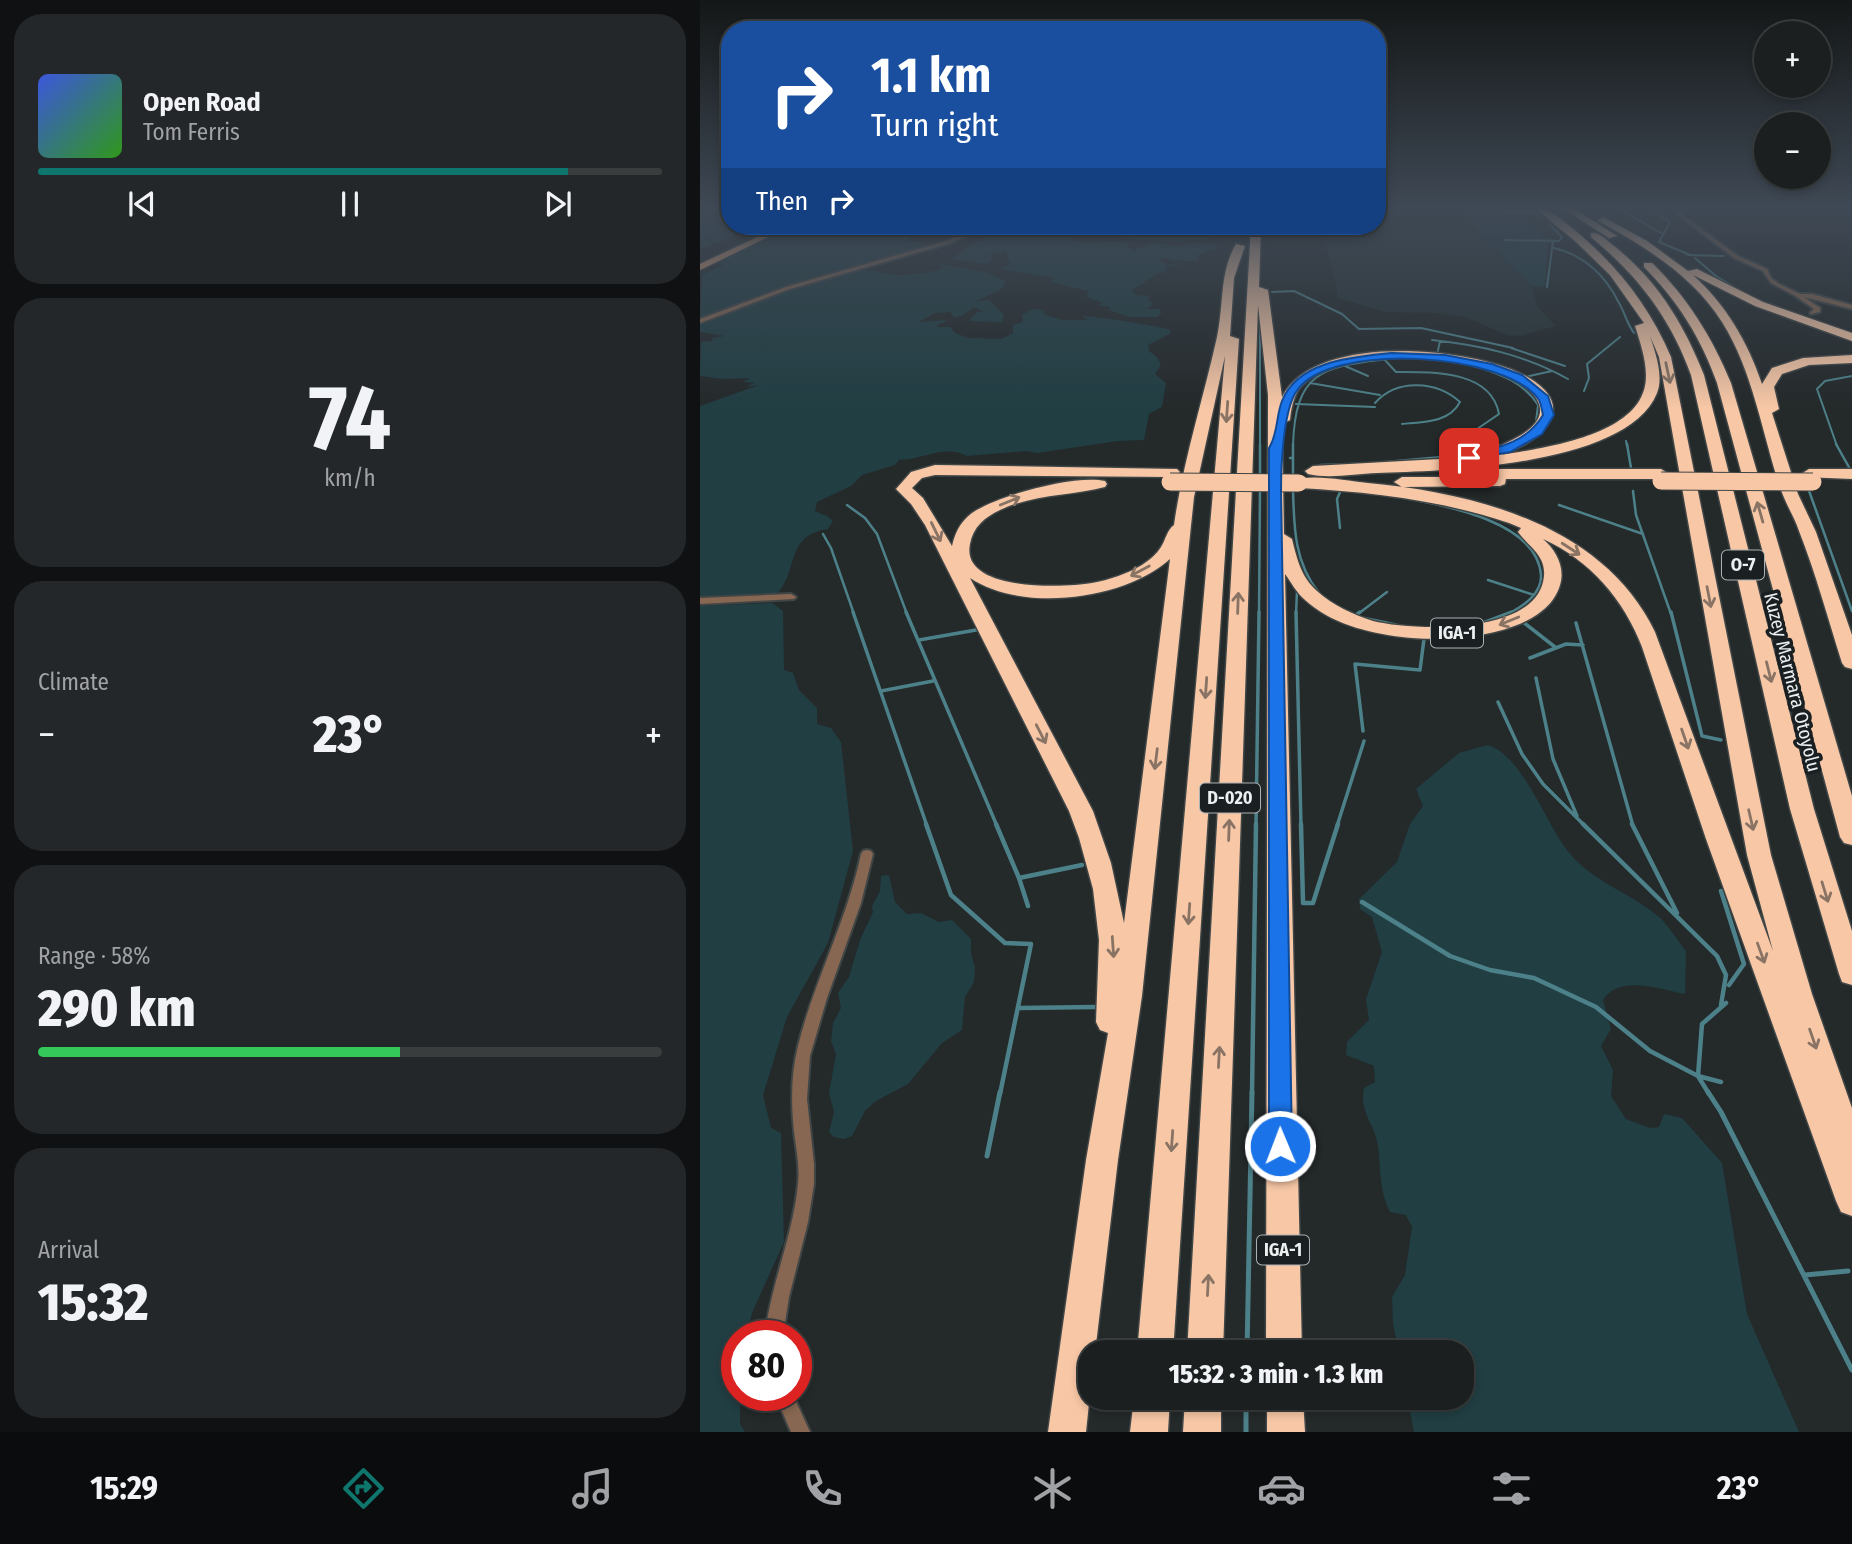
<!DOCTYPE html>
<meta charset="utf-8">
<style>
body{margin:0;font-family:"Fira Sans Condensed",sans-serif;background:#242729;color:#f1f3f6;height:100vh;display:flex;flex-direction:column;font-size:26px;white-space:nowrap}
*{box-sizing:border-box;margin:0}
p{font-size:23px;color:#a0a2a5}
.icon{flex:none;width:38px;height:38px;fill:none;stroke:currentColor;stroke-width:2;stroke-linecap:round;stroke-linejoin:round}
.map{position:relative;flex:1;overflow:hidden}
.sheet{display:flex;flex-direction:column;gap:14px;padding:14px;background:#0f1112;width:700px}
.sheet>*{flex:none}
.banner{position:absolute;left:21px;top:21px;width:665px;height:214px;border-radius:28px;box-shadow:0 4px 10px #0003,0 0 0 2px #393d3e;background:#1a4fa0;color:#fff;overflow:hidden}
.tools{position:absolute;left:1054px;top:21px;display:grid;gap:14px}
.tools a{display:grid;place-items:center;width:77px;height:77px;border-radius:50%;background:#1b1f20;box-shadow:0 4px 10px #0003,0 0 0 2px #393d3e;font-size:35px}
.speed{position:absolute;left:21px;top:1320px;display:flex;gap:14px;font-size:35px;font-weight:700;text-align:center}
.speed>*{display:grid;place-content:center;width:91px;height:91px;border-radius:50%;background:#1b1f20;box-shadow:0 4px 10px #0003,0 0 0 2px #393d3e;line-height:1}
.speed .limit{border:10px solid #d22;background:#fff;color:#111}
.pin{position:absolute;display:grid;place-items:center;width:60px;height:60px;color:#fff;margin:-30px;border-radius:14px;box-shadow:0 4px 10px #0006}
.me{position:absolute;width:77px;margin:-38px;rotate:359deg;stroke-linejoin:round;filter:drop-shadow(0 0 5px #0008)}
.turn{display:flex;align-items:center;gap:24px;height:147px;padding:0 35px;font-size:32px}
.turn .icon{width:91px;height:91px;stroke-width:2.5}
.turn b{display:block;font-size:49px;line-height:60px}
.then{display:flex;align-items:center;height:66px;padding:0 35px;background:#0003;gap:14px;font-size:26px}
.big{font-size:52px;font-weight:800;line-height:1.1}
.sheet .widget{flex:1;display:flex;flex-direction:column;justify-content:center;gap:10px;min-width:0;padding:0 24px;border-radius:28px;background:#242729}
.sheet .dial{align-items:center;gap:0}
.dial b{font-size:91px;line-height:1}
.song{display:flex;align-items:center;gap:21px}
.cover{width:84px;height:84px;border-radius:10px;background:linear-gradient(135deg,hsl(230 70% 55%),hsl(110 70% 35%))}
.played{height:7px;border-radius:4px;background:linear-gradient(90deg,#0f766e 85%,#393d3e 85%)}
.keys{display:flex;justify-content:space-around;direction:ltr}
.heat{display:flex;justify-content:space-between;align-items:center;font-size:38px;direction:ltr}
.charge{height:10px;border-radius:5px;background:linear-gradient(90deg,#34c759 58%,#393d3e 0)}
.trip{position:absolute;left:378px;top:1340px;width:396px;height:70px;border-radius:28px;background:#1b1f20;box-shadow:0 4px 10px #0003,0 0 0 2px #393d3e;font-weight:800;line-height:70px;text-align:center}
.tab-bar{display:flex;height:112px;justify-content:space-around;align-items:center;background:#0b0c0d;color:#a0a2a5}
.tab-bar .icon{width:49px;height:49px}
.tab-bar .current{color:#0f766e}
.tab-bar b{font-size:32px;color:#f1f3f6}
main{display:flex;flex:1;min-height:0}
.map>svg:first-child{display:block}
</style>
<main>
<section class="sheet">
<div class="widget">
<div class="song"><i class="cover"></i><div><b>Open Road</b><p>Tom Ferris</p></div></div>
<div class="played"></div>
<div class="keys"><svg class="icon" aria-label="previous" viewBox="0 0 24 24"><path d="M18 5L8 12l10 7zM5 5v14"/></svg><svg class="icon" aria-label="pause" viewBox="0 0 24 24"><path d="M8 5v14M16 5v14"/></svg><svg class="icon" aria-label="next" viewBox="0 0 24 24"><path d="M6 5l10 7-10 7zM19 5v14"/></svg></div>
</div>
<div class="widget dial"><b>74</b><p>km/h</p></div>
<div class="widget"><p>Climate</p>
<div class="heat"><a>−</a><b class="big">23°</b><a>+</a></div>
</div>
<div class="widget"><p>Range · 58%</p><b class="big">290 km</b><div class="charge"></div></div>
<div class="widget"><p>Arrival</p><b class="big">15:32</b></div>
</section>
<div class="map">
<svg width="1152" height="1432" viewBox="0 0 1152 1432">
<rect width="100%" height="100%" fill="#24292a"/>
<path fill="#273436" d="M677,208H761L781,235L831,286L837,306L856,326L820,336L807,335L765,317L734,313L684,312L638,298L632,266L619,226H677Z"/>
<path fill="#213e43" d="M0,208H30V226H56L0,249Z
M761,208H810C822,220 833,223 845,238L858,240L862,243H848L845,287L831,286L781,235Z
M95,226H189H172L169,231L179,235L206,237L210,239L209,241L224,244V248L213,251L106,279L0,319L2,275L23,265L18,263Z
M322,226H358L365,229L347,233L348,237L360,234V237H373L372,239L380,243L423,242L431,245L425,248H432V251L455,243L479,246L495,243L521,246L496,256L499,260C490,263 479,259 469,261L470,258L458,259L466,265L484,263L467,267L465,269L468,271L459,273L432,290L436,295L449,296L448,299L453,304L447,309H459L462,312L457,317H429L409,310L410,307L398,305L403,303L387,297L388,291L351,282L354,278L300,269L310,264L306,251L290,254L292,259L288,264L251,259C263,250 282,237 296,235C308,234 318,234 330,229V227Z
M370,226C397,226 495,220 510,238C472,246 406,238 370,226Z
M239,264L285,272L306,281L303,288L275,302L289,300L304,315L302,322L269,321L277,312H285L274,307L262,316L254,317L250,312L235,313L218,322L245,320L246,322L237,325L238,327H250L255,333L268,338L302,339L313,333V325L323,322L322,315L333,309L343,310L345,315L363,320H388L382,316C389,315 465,327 471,330L469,334L448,345L449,351L457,357L461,365L455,374L466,383L462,407L449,414L444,440L418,441L337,453L327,451L267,456C244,444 222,460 199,460L195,465L162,475L151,486L117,502L115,511L127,516L133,521L128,529C84,536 100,570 76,595L0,597V406L59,385L46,387L54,383L43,382L50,378L22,379L0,376L1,342L12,341L13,338L25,336L0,332V323C22,319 44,306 65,297C95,285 128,276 159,271C171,269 185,273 196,275C202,276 237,272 243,268Z
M72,603L83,611L84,670L93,673L99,690L117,708V724L131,728L141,742L153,851L128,943L87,1017L63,1095L71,1128L81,1133L84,1242L52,1313L47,1335H37V1395H40V1424L45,1432H0V606Z
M787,745C819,752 845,819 864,846C888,881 929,891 959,917C969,926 977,940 986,951L985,994C959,989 919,974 903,1000L911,1029L901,1046L913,1070L911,1096L926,1119L950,1128L959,1127L964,1114L982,1118L1022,1163L1047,1314L1099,1432H714L707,1398H761V1353H699L693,1324L692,1297L705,1275L712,1227L706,1215L690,1212C679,1190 681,1170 678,1146C675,1123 659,1114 664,1088L675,1082L674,1066L646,1055L647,1042L669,1020L666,999L682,952L672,917L660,909L659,899L697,862L710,824L723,806L716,789L759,753Z
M189,875L195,902L207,914L221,913L239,922L252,920L271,939V954L275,967L274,982L265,997L262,1030L242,1043L208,1084L176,1101L165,1111L152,1136L144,1139L134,1137L129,1132L134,1112L129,1093L136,1054L131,1041L133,1023L141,1008L138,993L149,977L160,940L173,912L172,906L180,891L181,876Z"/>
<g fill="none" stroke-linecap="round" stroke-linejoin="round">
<path stroke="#4d818a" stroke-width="2" d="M917,208L963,234
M947,208L970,222L959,242L990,255
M788,211L832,212L842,218
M849,224L862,237L860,240
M805,240L859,241
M854,248C884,255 906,276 919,303C925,313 927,324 934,333
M988,255L1024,256
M995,258L1016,276L1052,298
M847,287L853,241
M572,292L594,291L642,314L659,329L721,328L813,348
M560,321V446
M732,340C780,345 825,355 868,379
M811,348L865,366
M737,355L740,341
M684,359L696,372
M645,366L668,376
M778,367C802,375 824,383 838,405L836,421
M696,372C732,372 791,370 799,414L777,429
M825,377L852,371
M610,383L680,395
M884,391L889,378L887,364L920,337
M675,403C697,378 737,381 760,402C749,423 723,422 702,424
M596,404L675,407
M926,441L927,446
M593,446C595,372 621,367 687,359
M1137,446L1117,389L1125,381L1152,376"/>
<path stroke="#4d818a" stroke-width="2.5" d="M560,444V477
M927,444L931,468
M1136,444L1150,469
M590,458H593V477
M593,458V444
M675,463L742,457L799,446
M620,465L657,464
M1108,488L1152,611
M593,489C594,527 594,562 619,593
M933,491L936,515L971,614
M698,497C741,505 837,520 841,575C842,594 823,606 808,614
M147,505L165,518L177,534L207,614
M859,505L943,534
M640,528L637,499L641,490
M123,534L131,548L154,614
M788,580L834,595
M637,606L652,614
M559,614L560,488
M596,614L597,591
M658,614L687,592"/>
<path stroke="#4d818a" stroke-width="3.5" d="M153,612L227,826
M206,612L297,826
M596,612L601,826
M649,612L655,615
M971,612L1002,736L1021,740
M656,615L660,612
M662,618L696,625
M823,622L855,647
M783,623L812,612
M876,623L933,826
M219,640L276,630
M830,658L866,644L883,645
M836,678L853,759L877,816
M181,691L233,681
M798,702L822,754L843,784L885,826
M663,731L655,664L720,670L724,639
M556,826L559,612
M637,826L664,741"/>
<path stroke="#4d818a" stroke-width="4.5" d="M226,824L251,895L305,943L331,944L300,1094
M296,824L319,878
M601,824L603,903H613L638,824
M883,824L1017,956L1026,975L1021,1005
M932,824L977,913
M1021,891L1044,964L1029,985
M662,902L750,956L790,970L834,978L896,1007L950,1051L998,1076L1021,1082
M328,906L319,878L382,865
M318,1008L396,1007
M552,1094L556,824
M1009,1094L998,1076L1002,1024L1026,1003"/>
<path stroke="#4d818a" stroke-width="5" d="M1008,1092L1021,1112L1152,1370
M287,1156L300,1092
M1105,1275L1148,1271
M547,1353L552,1092
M546,1398V1432"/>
<g stroke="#404546" stroke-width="4">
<path id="street" d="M969,208H973L1038,256L1067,269L1071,278L1079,284L1100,294H1112L1152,305V309L1104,297L1120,308V312L1111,314L1110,313L1114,309L1094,295L1071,283L1063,271L1034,258Z
M283,226H288L251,243L90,289L0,323V319L86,287L247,241Z
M475,226H484L522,233L520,234Z
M91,594L96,597L94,599L0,604V598Z
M167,850L171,851L173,854L161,903L127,998L110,1056L107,1099L114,1164V1184L108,1222L89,1297L83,1335H65C71,1284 93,1236 98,1184C100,1166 96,1149 94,1131C91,1103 91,1074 98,1046C114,981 147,921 161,854L163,851Z
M75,1395H93L110,1432H91Z"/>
</g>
<g stroke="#404546" stroke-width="3">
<path id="primary" d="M81,226H91L0,270V264Z"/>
</g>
<g stroke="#404546" stroke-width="3">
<path id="highway" d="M835,208C850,208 860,219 872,228C916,264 949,305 971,357L1071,855L1112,994L1152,1108V1216L1141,1212L1136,1201L1006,839L942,647C924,600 890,560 843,539C855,549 864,565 861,581C850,637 746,643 702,637C668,633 629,623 604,599C596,592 591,582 585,574L602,1353H566L568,395L558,305L523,1353H487L551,226H561L559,287L568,290L582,397C615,332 768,347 822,374C881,404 846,440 801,455C842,448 930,437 944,390C950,370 941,345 935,326L944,323L910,275L875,241ZM950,336L959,357L1047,855L1073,951L955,632C904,526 777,493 668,483C646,481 616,474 593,480L591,483L593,486L599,488C671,492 740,500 809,523L821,528L818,532C828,546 846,555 844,576C839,636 713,631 673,621C654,615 632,605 617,591C601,577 597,559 592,539L584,534L582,424L590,420C591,410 593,398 599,389C635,342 794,353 832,393C859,422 812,441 791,449L789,452L794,456L613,466L605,471L608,474C628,479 655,474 677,473C744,471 928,466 957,393C964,376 955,352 950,336Z
M862,208H873L917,236L909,238Z
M903,217L947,241L988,271L997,269L1063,302L1152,333V341L1055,306L993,275C1026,305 1048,342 1062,384L1072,368L1103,358L1152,355V363L1109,365L1082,374L1074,387L1079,409L1072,413L1098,494L1116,532L1152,635V669L1145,667L1142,663C1128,619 1116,574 1099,531C1094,516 1085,503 1080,487C1062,433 1053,371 1022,322C994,277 946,247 900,222L898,220Z
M891,233C900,232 906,240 914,246C957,280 984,324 1004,375L1114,809L1152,931V985L1142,982L1139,974L1090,809L991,375C970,317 938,276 891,237Z
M536,244L545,246L534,278L530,336L539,339L473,1353H437L525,356L494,497L442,996L418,1160L395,1353H390V1394L386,1432H348L386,1160L408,1033L400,1030L396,1022L399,940L393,889L379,838L369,811L225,525L211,504L196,489L211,472L235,465L477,469L480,472L477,475L472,477L235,475L222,478L212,488L223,498L252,546C255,533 260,522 272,513C296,496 376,474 405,481L407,484L405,487C370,496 334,494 300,510C285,517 273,527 270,544C260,592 364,588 392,583C409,580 427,574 442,565C448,561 457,554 461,547C466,539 467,530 474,525C483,461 503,400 517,337C524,305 519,273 536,244ZM470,559L424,923L411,863L393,811L270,578C322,613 425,600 470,559Z
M944,263H952C988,298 1012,337 1031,383L1152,796V845L1144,843L1140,837L1017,383C1001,338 978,301 944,267Z
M784,469H961L969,474L961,479H806L805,484L800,486L702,487L694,482L702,477H778L779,471Z
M1109,469H1152V479L1104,477L1101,474Z
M434,1398H470L468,1432H430Z
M485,1398H521V1432H483Z
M567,1398H603L605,1432H567Z"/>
</g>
<use href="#street" fill="#876751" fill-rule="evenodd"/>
<use href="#primary" fill="#e8a577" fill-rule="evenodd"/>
<use href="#highway" fill="#f7c7a6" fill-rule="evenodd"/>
<g stroke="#404546" stroke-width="19" stroke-linecap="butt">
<path id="highway-bridge" d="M961,481L1113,482
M470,482L599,483"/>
</g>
<use href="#highway-bridge" stroke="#f7c7a6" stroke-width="17"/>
</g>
<defs><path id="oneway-shaft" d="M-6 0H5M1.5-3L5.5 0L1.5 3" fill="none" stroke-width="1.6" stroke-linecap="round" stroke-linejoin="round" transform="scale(1.75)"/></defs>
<g stroke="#887364">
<use href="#oneway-shaft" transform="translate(968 373) rotate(78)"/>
<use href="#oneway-shaft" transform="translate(527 412) rotate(94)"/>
<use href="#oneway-shaft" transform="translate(310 501) rotate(-22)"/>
<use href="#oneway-shaft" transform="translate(1060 512) rotate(-106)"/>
<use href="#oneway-shaft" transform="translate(236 532) rotate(64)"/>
<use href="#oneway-shaft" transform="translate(871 549) rotate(33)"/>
<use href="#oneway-shaft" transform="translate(440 571) rotate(152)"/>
<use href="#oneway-shaft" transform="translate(1009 597) rotate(79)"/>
<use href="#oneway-shaft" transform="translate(538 603) rotate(-88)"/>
<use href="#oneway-shaft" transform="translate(809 621) rotate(158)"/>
<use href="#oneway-shaft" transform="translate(1069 672) rotate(76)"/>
<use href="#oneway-shaft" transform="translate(506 688) rotate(94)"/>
<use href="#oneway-shaft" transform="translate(341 734) rotate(63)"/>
<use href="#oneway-shaft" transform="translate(985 739) rotate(71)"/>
<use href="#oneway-shaft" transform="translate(456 759) rotate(97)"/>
<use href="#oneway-shaft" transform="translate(1051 820) rotate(77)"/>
<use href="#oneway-shaft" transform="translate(529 830) rotate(-88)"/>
<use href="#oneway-shaft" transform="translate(1125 892) rotate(73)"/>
<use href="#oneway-shaft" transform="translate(489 914) rotate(94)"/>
<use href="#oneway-shaft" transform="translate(413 947) rotate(86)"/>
<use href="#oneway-shaft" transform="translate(1061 953) rotate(70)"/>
<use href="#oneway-shaft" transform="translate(1113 1039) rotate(71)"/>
<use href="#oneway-shaft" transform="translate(519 1057) rotate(-87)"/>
<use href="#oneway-shaft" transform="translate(472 1141) rotate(94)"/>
<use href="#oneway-shaft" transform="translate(508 1285) rotate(-87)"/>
</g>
<linearGradient id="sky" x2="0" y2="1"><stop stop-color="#141717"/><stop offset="0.51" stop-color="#3f4955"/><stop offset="1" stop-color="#3f4955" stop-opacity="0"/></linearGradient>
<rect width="1152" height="408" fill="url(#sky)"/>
<path fill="#1a73e8" stroke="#114b97" stroke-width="2" d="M692,353L745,355L792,364L822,375L848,396L854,415L842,434L810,452L765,460V455C796,448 826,444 843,415C842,411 841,403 839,400C807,352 627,341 596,392C583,412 581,467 581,491L592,1146L589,1154L580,1157L572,1154L569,1146V448C578,434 576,416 582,401C598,360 655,357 692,353Z"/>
<g text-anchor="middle" stroke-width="7" stroke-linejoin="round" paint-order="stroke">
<g fill="#1a1f21" stroke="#acb1b2" stroke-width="2">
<rect x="1022" y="550.5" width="42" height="29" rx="5"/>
<rect x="731" y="618.5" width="52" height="29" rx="5"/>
<rect x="500" y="783.5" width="60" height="29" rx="5"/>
<rect x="557" y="1235.5" width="52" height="29" rx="5"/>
</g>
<g font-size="18" font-weight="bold" fill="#ebeff0">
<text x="1043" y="571">O-7</text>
<text x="757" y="639">IGA-1</text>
<text x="530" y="804">D-020</text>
<text x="583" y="1256">IGA-1</text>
</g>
<g font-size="19" fill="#ebeff0" stroke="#1a1f21">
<text transform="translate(1093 682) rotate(76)" y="7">Kuzey Marmara Otoyolu</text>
</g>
</g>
</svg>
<div class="tools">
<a>+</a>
<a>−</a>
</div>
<div class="speed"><div class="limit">80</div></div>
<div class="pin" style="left:769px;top:458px;background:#d93025"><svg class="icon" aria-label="arrive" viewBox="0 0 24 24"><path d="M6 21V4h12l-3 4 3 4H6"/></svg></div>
<svg class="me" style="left:580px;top:1146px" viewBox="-20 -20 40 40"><circle r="17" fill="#1a73e8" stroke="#fff" stroke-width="3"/><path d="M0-11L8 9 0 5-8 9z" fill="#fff"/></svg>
<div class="trip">15:32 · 3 min · 1.3 km</div>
<div class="banner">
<div class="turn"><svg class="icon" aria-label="right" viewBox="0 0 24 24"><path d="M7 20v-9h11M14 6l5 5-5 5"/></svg><div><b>1.1 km</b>Turn right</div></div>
<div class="then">Then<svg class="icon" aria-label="right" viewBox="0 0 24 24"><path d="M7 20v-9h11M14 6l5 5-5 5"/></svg></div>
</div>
</div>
</main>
<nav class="tab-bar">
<b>15:29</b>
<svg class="icon current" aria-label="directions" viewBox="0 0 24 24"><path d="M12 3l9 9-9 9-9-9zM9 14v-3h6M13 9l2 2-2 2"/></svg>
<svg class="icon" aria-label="music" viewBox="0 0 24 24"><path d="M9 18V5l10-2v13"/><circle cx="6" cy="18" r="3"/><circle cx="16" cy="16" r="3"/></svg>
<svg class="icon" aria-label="phone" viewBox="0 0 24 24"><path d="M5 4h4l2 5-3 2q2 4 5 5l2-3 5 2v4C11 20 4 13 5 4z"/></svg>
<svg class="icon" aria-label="climate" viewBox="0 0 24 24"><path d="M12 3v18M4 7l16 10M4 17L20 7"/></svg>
<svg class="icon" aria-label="car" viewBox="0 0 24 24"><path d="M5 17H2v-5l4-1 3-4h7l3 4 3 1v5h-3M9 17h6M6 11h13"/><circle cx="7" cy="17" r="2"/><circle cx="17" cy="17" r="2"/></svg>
<svg class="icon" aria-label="filters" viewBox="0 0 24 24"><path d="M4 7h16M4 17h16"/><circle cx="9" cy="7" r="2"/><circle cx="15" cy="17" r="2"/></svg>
<b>23°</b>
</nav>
